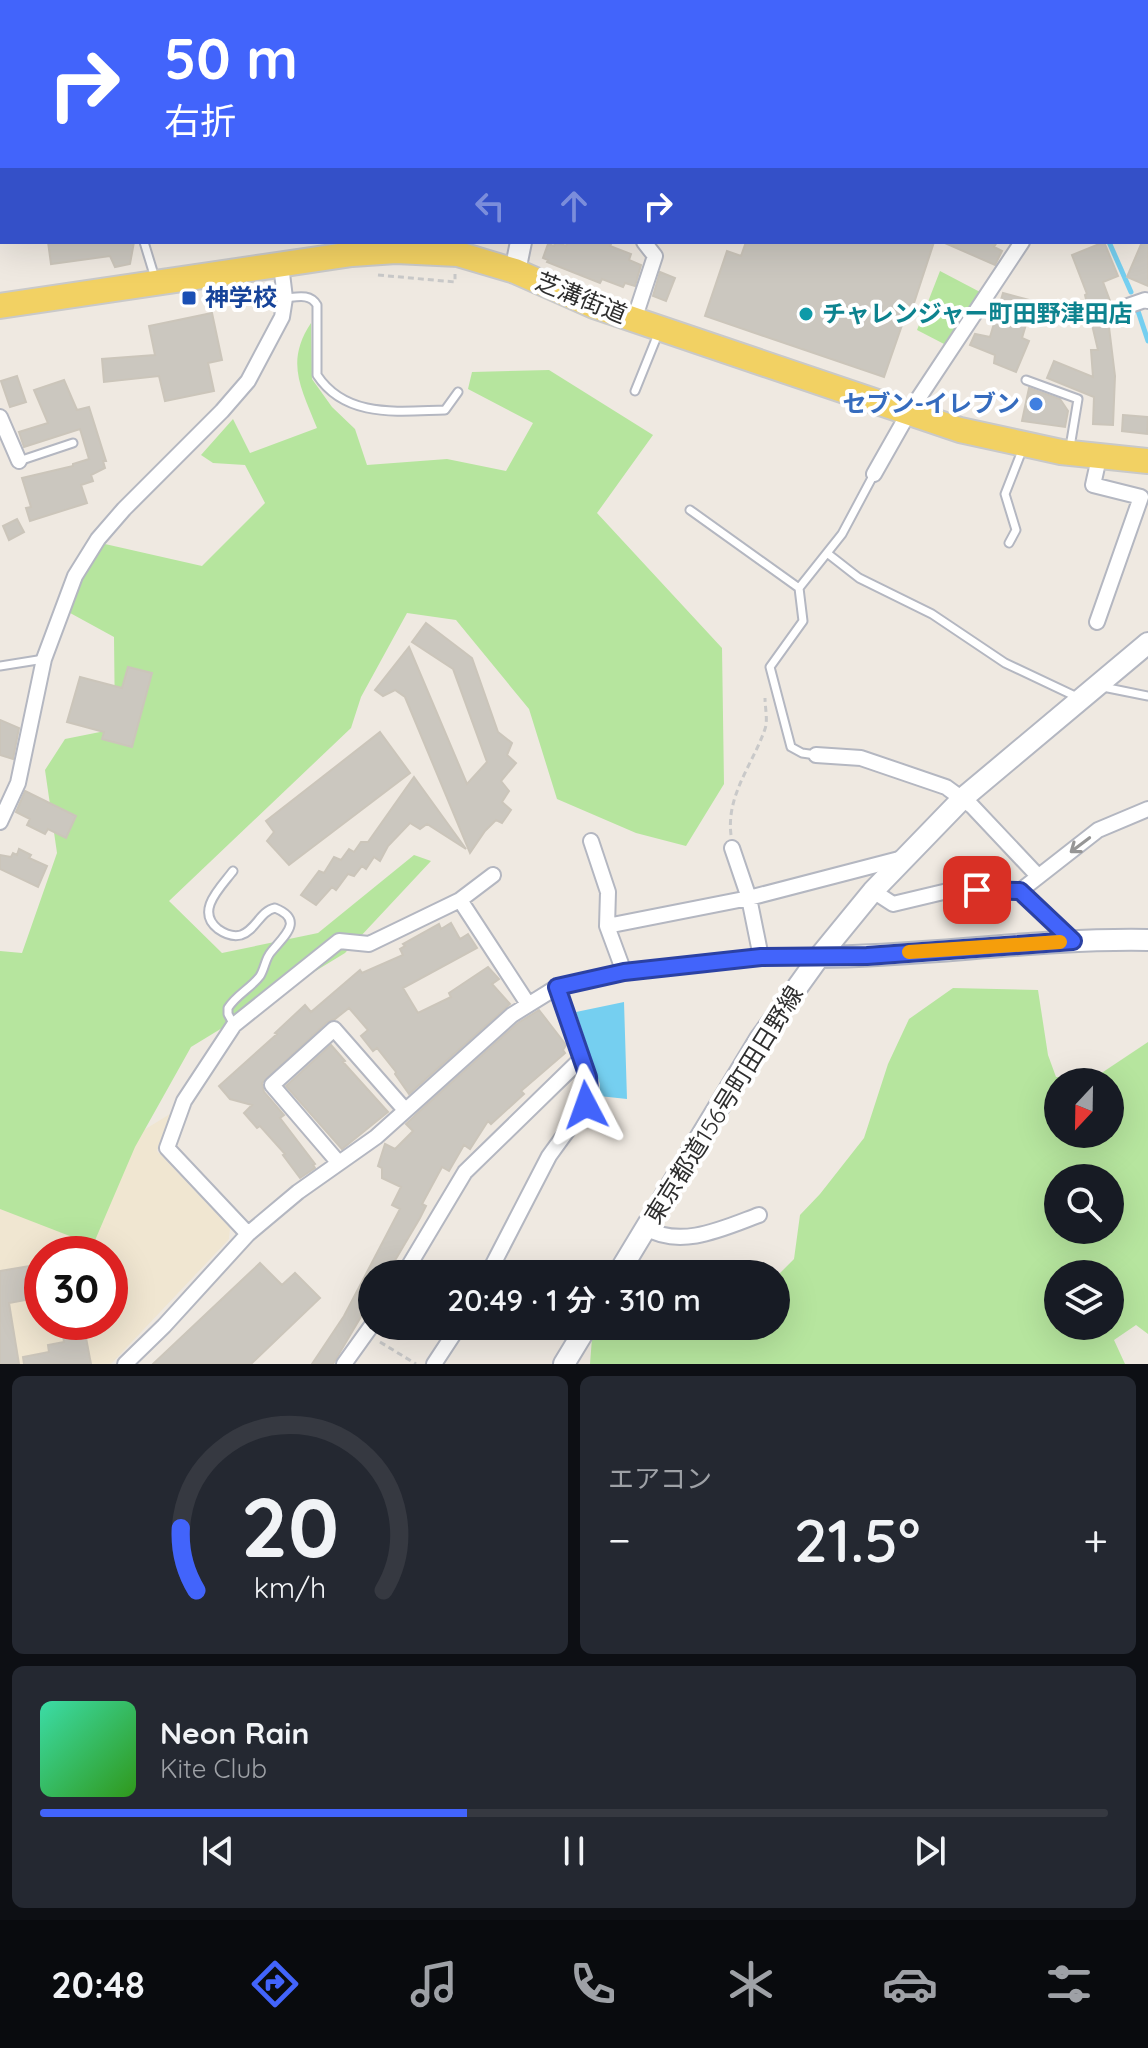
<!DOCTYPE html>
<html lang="ja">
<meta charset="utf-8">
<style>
body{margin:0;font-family:Quicksand,"Noto Sans JP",sans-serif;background:#242831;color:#f1f3f6;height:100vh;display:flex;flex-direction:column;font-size:30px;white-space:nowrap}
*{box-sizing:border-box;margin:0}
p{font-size:26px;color:#9ea1a6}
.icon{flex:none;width:44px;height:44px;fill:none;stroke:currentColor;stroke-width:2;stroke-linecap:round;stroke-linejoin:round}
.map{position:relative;height:1364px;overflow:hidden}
.details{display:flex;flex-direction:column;gap:12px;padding:12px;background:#0d0f14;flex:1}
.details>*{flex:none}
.top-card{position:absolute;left:0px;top:0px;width:1148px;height:244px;box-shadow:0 8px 32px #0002;background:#4264fb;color:#fff;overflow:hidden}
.needle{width:52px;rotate:202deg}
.fabs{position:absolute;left:1044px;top:1068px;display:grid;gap:16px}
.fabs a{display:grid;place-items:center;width:80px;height:80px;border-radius:50%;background:#171b24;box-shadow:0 8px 32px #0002;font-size:40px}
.speed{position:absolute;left:24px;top:1236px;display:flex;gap:16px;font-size:40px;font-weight:700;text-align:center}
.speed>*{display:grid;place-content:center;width:104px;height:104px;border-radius:50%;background:#171b24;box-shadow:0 8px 32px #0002;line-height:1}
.speed .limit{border:12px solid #d22;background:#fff;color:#111}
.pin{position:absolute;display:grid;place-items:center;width:68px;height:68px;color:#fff;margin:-34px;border-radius:16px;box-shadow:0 4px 12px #0006}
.me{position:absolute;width:88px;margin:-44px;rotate:356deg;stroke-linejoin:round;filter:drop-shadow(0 0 6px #0008)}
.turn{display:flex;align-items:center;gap:28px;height:168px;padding:0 32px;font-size:36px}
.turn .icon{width:104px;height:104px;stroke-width:2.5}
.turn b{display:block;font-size:56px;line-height:68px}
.lanes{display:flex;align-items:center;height:76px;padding:0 32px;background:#0003;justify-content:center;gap:40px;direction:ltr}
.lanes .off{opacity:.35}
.big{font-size:60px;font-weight:600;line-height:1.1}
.details .card{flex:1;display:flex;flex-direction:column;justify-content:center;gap:12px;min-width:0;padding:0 28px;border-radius:12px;background:#242831}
.details .dial{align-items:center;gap:0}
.dial svg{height:208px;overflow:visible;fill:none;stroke:#363941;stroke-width:7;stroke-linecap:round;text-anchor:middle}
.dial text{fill:#f1f3f6;stroke:none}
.song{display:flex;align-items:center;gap:24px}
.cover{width:96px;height:96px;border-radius:12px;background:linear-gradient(135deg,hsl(160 70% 55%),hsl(110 70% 35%))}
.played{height:8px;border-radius:4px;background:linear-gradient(90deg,#4264fb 40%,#363941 40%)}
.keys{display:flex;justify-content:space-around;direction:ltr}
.heat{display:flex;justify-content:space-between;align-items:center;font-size:44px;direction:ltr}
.details .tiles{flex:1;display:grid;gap:12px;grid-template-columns:1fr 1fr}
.card:last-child{grid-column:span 2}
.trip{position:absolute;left:358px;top:1260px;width:432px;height:80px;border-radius:40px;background:#171b24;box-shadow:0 8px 32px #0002;font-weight:600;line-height:80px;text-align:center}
.dock{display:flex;height:128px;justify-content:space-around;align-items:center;background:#090b0e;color:#9ea1a6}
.dock .icon{width:56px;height:56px}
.dock .current{color:#4264fb}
.dock b{font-size:36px;color:#f1f3f6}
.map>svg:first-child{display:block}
</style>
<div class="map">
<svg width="1148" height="1364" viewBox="0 0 1148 1364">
<rect width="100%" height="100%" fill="#efe9e1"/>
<path fill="#f0e6d1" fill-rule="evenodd" d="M170,1114L157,1151L230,1228L229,1239L111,1364H0V1161L126,1141ZM42,1254H110V1322H42Z"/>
<path fill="#b6e59e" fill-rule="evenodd" d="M940,271L980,292L946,345L917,330Z
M311,323L312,379L332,407L355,429L367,465L447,459L506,471L533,423L468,389L472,372L549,370L653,435L597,513L722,648L724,784L686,846L636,833L557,799L529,709L456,620L407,613L361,697L351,728L169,901L222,953L318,933L414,855L431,861L345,953L191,1047L135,1147L93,1245L0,1209V951L22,953L57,853L45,770L65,739L115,729L114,637L61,608L105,544L202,566L265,503L245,465L213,463L201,455L233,419L250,453L317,428C301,388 285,362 311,323Z
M953,988L1038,990L1048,1055L1056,1077L1097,1076L1148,1042V1334L1136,1325L1114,1340L1125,1364H590L592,1338L603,1326H776V1277L794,1259L800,1215L820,1194L864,1138L888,1064L909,1019ZM1110,1082V1134H1058V1082ZM1110,1178V1230H1058V1178ZM1110,1274V1326H1058V1274Z
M665,1260L719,1274H652Z"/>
<path fill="#75cff0" d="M624,1002L627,1099L599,1096L600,1084L576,1012Z"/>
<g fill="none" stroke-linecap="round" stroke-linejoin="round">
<path stroke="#75cff0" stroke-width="5" d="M292,0L294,2
M698,0L700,2
M457,2L458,0
M630,2L640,0
M1146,70L1148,66
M1109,242L1131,292
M1138,311L1148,341"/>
</g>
<path fill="#cbc7bf" stroke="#cbc5ba" stroke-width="2" d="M1148,228V286L1127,277L1142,242H1146Z
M48,242H134L130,264L115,267L110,256L51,264Z
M556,242L566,246L568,242H612L610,246L631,254L629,260L641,265L635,286L625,283L623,287L602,279L600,283L547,262L548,260L543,258L548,244L554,246Z
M746,242H934L913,306L909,305L884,377L705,316L727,251L741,256Z
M997,242L994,247L1002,251L995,265L945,243Z
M1104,242L1118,276L1103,282L1119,325L1109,327L1115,376L1113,425L1093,424L1094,397L1047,378L1054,361L1093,377L1091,350H1098L1085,295L1087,294L1072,255Z
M660,272L675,278L666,301L653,296Z
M1003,293L1033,301L1022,338L1029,341L1016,372L994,363L995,355L970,345L975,334L990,337Z
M212,313L222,360L208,363L214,391L165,401L159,376L104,382L102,359L155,355L149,326Z
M17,376L26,402L10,407L1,381Z
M64,380L77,410L89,407L106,461H103L105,468L91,475L93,481L81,485L87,503L30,521L26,508L31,507L22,478L73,466V464L89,459L80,429L24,447L19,432L48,423L34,390Z
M1029,388L1060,399L1068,411L1065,427L1022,421Z
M1123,415L1148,417L1147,434L1122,431Z
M17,519L24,532L9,540L3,526Z
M426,623L472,658L498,732L512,743L507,755L516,763L501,781L509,791L502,802L511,810L502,823L496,820L485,831L470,853L405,697L395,690L383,696L375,690L409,647L467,784L487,762L453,669L412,642Z
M128,667L152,673L132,747L102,739L104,732L67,722L80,677L122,688Z
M0,720L19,728L13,759L0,755Z
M380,732L410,773L289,865L267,841L274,832L266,821Z
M414,777L466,849L427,824L420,829L410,823L388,846L380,861L374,857L366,869L362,866L354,876L348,874L336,890L332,887L316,905L301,895L319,871L324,873L334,857L341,860L349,849L354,852L361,842H368Z
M25,791L76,816L66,838L48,829L45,834L27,825L30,819L16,812Z
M19,849L31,855L29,858L47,866L38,887L0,869V855L11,857L13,853L17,855Z
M451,923L460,939L468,934L477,948L403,988L418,1013L451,997L449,993L488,967L499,979L492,984L510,1004L409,1094L395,1074L396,1072L377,1048L373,1051L361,1036L368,1030L349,1008L335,1019L327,1022L262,1083L264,1092L284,1115L280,1118L315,1164L313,1165L315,1168L300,1178L283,1155L285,1154L260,1126L257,1128L244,1113L252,1105L230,1099L219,1086L277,1034L275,1033L305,1005L311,1012L360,970L362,973L403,955L400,949L405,946L403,944L439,924L441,929Z
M539,1010L566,1045L563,1050L565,1053L521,1091L524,1094L491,1124L488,1121L470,1149L464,1145L449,1171L442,1167L422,1204L426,1206L420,1218L387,1274H372V1297L368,1304L371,1305L365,1316L362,1315L333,1364H312L344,1316L400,1209L392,1205L401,1187L382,1178V1168L378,1166L385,1144L395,1149L413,1131L406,1124L422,1109L518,1023Z
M331,1045L345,1061L343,1062L388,1112L342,1149L286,1086Z
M260,1263L282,1285L295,1273L320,1298L251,1364H153Z
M42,1264V1297L9,1303L19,1364H0V1271Z
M61,1322H83L91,1364H24L23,1357L49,1352L48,1345L64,1342Z"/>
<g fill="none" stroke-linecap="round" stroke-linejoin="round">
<g stroke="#b4b7c1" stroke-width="11">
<path id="lane" d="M29,0L33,2
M144,242L155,278
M285,298C297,297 310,293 317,305V375C346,419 399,411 445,410L458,392
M1026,380L1078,399L1070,447
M635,391L658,334
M19,461L73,443
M690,510L799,588
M1009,543L1016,530L1005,494L1023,448
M827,553L859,578L932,614L1005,663L1077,697
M0,666L44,659
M1103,687L1148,696
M816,755L802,753L791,747L770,667L803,621L799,588L842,534L874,474
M233,871C220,888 195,911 218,929C225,934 233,937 241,935C256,930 260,911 275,908C305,920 284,936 271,952C265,959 265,968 260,976C251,988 236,995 228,1008V1014L234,1025"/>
</g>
<g stroke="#b4b7c1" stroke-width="18">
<path id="street" d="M199,0L204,2
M514,0L516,2
M1079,0L1088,2
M54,2L55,0
M601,2L603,0
M1146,14H1148
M1146,53L1148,50
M0,73L2,74
M0,135L2,130
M1146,187H1148
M1122,308L1145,300L1148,301
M634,320L655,256L644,242
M0,417L19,461
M874,474L908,414L1022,242
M1097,622L1141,497L1093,485L1099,458
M816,755L861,758L946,787L972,806L1038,876
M0,822L18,783L44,659L75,576L98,539L124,509L222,411L248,381L282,317L285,298L281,265
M591,841L608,892L607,926L624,972
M732,848L749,898L761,957
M873,891L893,904L956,889L1020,891L1098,830L1148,809
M1020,891L1073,941
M460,900L528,1004
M607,926L749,898L903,858
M338,1162L272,1085L334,1029L405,1110
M646,1228C681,1249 724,1228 759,1215
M248,1234L167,1148L184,1101L234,1025L339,941L369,944L460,900L493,875
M404,1274L465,1172L581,1059
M488,1274L549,1156L586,1105L589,1091L588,1077L557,987
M125,1364L164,1326L248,1234L298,1192L376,1137L512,1015L557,987L624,972L761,957H819
M344,1364L372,1325
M434,1364L459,1326"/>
</g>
<g stroke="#b4b7c1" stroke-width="24">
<path id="secondary" d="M399,0L400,2
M515,271L521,242
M819,957C929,956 1038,938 1148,940
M618,1274L760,1039L819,957L873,891L963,798L1148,643
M564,1364L587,1326"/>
</g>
<g stroke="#c9c9c9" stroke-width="28">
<path id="primary" d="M0,306L352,254L396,251L458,254L515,271L594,306L960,430L1061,452L1148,461"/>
</g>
<path stroke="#c9c9c9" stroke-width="3" stroke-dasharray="6 4" stroke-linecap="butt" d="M323,0L325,2
M436,2L439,0
M481,2L483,0
M378,275L455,282V274
M731,835C726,795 753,764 765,729C768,720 765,707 765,698
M380,1342L416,1364"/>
<use href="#lane" stroke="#fff" stroke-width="7"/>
<use href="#street" stroke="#fff" stroke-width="14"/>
<use href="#secondary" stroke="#fff" stroke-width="20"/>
<use href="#primary" stroke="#f2d163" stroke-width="24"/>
</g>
<defs><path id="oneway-shaft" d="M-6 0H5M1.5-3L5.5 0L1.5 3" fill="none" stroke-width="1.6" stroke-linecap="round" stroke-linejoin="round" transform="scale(2)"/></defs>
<use stroke="#969696" href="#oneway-shaft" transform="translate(1080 845) rotate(143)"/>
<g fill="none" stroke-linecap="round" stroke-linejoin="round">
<g stroke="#2b41a3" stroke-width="20">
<path id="route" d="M586,1105L589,1091L588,1077L557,987L624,972L761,957L867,956L1073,941L1020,891L977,890"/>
</g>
<use href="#route" stroke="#4264fb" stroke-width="14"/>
<path stroke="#f59e0b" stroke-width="14" d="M909,952L1060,942"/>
</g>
<rect fill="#1a4fb4" stroke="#fff" stroke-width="3" x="181" y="290" width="16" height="16" rx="4"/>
<circle fill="#0f9aa8" stroke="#fff" stroke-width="3" cx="806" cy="314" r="8"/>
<circle fill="#3f7fe0" stroke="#fff" stroke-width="3" cx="1036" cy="404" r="8"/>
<g text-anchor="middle" stroke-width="8" stroke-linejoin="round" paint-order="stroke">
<g font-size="24" font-weight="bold" fill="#164399" stroke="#fff" text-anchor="start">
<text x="205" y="306">神学校</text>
</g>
<g font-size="24" fill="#2e2e2e" stroke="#fff">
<text transform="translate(581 298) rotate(22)" y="8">芝溝街道</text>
<text transform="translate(724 1105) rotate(-58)" y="8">東京都道156号町田日野線</text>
</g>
<g font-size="24" font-weight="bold" fill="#0d838f" stroke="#fff" text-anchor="start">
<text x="822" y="322">チャレンジャー町田野津田店</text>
</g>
<g font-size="24" font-weight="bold" fill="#366cbe" stroke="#fff" text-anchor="end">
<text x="1020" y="412">セブン-イレブン</text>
</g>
</g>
</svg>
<div class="fabs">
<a><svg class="needle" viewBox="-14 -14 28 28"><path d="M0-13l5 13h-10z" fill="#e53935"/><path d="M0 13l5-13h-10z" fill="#9ea1a6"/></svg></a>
<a><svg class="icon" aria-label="search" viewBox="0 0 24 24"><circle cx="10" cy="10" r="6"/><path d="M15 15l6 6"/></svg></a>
<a><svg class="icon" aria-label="layers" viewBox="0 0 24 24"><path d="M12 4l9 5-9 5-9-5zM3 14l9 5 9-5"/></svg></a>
</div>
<div class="speed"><div class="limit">30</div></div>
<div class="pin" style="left:977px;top:890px;background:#d93025"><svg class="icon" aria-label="arrive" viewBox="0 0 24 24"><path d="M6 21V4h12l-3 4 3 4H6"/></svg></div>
<svg class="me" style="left:586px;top:1105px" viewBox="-20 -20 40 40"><path d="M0-17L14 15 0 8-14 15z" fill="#4264fb" stroke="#fff" stroke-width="4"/></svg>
<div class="trip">20:49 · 1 分 · 310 m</div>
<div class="top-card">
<div class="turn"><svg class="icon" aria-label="right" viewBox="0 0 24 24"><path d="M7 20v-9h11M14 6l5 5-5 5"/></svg><div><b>50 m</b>右折</div></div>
<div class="lanes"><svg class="icon off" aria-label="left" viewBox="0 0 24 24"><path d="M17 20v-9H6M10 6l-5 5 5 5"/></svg><svg class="icon off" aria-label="ahead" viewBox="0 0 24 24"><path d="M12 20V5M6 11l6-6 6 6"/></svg><svg class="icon" aria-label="right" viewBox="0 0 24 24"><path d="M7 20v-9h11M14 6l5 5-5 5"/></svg></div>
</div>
</div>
<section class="details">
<div class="tiles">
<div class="card dial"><svg viewBox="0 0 100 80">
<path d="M14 69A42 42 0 1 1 86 69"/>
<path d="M14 69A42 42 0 0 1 8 45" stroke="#4264fb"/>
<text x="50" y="56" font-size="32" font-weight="700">20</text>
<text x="50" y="72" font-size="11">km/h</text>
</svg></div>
<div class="card"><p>エアコン</p>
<div class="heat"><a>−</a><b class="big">21.5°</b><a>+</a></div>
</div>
<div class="card">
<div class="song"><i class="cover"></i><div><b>Neon Rain</b><p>Kite Club</p></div></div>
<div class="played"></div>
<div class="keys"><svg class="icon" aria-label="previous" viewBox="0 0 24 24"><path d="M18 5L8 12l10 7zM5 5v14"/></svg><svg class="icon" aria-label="pause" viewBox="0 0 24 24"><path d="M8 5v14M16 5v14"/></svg><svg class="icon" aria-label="next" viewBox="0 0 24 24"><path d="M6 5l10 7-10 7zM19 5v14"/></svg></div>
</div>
</div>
</section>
<nav class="dock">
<b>20:48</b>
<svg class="icon current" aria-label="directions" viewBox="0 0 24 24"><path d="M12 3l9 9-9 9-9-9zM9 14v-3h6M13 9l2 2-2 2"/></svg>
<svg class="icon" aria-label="music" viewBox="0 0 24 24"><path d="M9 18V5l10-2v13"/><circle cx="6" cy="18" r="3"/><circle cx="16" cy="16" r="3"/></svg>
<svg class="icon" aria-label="phone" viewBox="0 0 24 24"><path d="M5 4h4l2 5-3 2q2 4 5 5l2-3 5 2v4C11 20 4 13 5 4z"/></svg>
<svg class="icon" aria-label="climate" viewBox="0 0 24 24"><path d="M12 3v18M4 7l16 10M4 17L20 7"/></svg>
<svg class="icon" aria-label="car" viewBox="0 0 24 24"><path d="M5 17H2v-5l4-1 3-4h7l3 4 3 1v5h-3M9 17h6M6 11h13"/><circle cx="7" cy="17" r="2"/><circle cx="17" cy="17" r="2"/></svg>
<svg class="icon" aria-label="filters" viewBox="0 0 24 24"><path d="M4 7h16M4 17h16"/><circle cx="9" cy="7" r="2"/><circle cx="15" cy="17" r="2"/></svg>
</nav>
